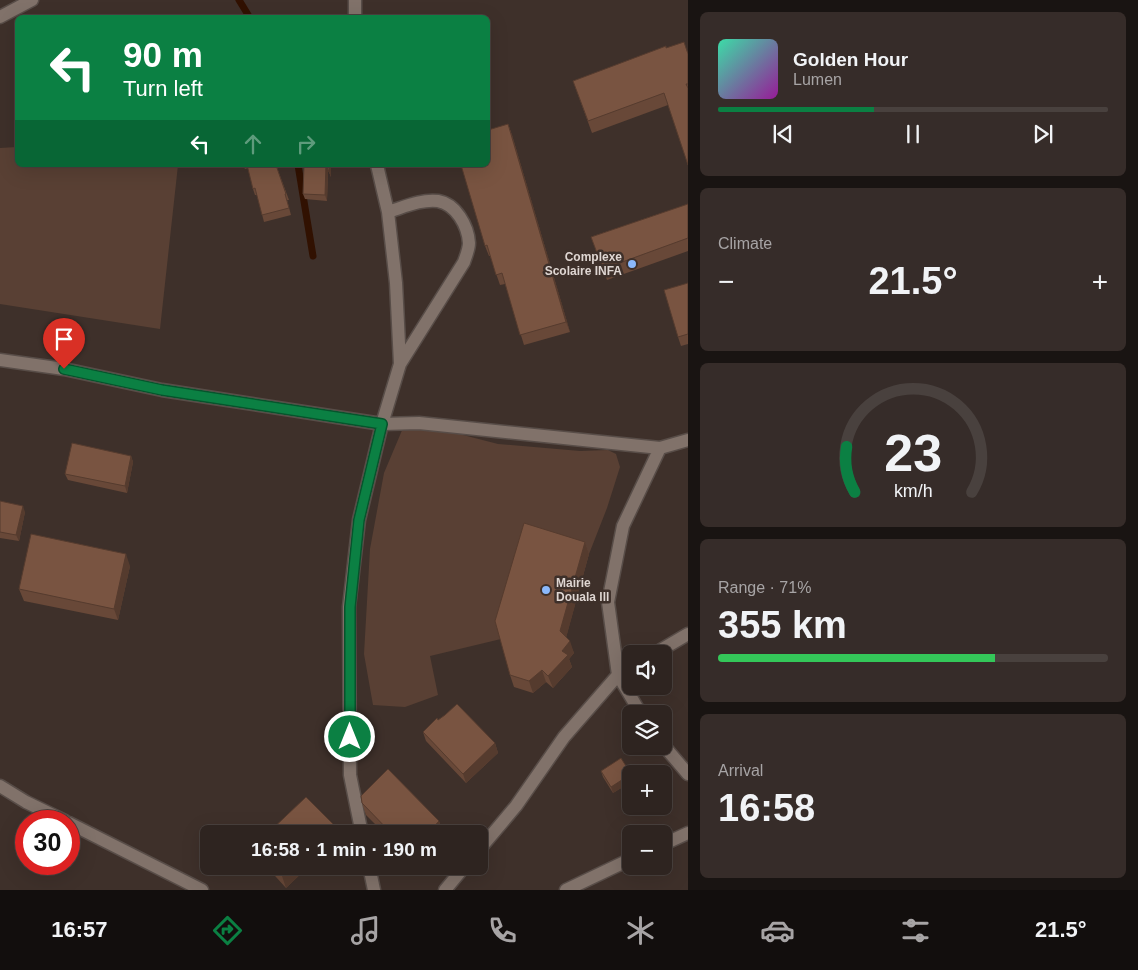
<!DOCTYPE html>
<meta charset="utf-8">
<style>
body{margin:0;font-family:Arial,sans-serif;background:#362c29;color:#f1f3f6;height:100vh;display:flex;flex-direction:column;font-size:19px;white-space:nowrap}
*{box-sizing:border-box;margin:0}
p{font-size:16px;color:#a7a4a5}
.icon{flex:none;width:28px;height:28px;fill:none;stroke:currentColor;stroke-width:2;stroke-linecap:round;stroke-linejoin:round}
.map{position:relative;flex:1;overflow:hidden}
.side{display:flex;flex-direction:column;gap:12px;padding:12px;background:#191412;width:450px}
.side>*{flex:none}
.guide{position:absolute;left:15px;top:15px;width:475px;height:152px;border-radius:8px;box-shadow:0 5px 20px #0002,0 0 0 1px #49413e;background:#0b8043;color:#fff;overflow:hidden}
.buttons{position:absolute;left:622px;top:645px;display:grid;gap:10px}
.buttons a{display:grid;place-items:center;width:50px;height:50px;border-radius:8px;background:#2e2420;box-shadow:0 5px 20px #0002,0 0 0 1px #49413e;font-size:25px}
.speed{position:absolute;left:15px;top:810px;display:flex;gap:10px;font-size:25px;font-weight:700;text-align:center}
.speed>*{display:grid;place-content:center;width:65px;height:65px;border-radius:50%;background:#2e2420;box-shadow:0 5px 20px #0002,0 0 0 1px #49413e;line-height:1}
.speed .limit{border:8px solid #d22;background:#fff;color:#111}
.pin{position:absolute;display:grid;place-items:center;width:42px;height:42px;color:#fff;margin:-51px -21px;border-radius:50% 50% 50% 0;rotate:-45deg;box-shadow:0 0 5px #0007}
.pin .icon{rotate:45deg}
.me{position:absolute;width:55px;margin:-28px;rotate:0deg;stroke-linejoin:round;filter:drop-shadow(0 0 4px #0008)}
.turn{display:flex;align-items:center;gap:18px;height:105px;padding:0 25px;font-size:22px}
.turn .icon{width:65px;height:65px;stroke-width:2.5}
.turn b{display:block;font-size:35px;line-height:42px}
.lanes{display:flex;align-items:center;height:48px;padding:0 25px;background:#0003;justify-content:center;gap:25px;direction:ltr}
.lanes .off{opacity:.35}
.big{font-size:38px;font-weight:800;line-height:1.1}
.side .card{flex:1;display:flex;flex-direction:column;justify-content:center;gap:8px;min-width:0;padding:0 18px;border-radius:8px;background:#362c29}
.side .dial{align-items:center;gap:0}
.dial svg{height:130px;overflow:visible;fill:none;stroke:#49413e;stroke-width:7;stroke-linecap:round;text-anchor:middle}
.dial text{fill:#f1f3f6;stroke:none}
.song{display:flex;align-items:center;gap:15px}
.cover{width:60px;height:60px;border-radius:8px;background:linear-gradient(135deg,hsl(160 70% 55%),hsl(300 70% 35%))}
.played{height:5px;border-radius:2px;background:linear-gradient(90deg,#0b8043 40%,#49413e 40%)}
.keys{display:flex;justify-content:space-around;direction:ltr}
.heat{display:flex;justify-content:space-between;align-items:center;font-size:28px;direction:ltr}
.charge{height:8px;border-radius:4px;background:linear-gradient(90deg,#34c759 71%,#49413e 0)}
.trip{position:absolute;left:200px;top:825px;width:288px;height:50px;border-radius:8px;background:#2e2420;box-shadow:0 5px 20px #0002,0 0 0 1px #49413e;font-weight:800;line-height:50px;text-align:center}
.dock{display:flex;height:80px;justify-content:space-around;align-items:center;background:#120e0d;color:#a7a4a5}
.dock .icon{width:35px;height:35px}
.dock .current{color:#0b8043}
.dock b{font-size:22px;color:#f1f3f6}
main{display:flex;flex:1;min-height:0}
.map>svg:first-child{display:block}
</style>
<main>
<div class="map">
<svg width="688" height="890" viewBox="0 0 688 890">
<rect width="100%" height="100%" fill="#3e302a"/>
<path fill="#594034" d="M17,147L18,165H178L160,329L0,304V148Z
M432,427L498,444L580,451L608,450L616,454L620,467L607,508L589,554L528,535L501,639L430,656L438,695L405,707L373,705L364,654L370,549L384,473L403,428Z"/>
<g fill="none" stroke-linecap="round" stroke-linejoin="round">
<path stroke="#311101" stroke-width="7" d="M239,0L250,18
M298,165L313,256"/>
<g stroke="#584d48" stroke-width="15">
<path id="street" d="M0,17L32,0
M355,18V0
M388,212C404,207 421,199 438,201C456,204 468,226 469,243C469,249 466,256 464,262L400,364
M0,360L64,369L162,390L382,424L419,423L660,448L688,440
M654,654L688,634
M641,714L618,675L608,602L623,526L660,448
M664,746L688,774
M0,786L26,802L65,821
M69,823L202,890
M362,834L350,775L349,607L359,520L382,424L400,364L396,283L388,212L377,165
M664,844L688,833
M479,850L516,806L564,737L618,675L631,667
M369,866L374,890
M445,890L465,866
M566,890L631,859"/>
</g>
<use href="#street" stroke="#81726a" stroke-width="12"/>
</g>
<path fill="#684838" d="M666,48L688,53V165L668,105L592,133L573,81Z
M508,124L512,135L570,332L524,345L505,284L500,285L490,256H489L485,246Z
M243,165H276L289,200H287L291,215L264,222L257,195H255L253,189L248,168L245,169Z
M331,165V177L328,170L327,201L305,199L303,194Z
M688,204V251L607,280L591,237Z
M688,283V344L681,346L678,337Z
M131,456L133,462L127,493L68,480L65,474Z
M0,501L25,512L19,541L0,538Z
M585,542L589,554L566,637L574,653L569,659L572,667L553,688L546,682L533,693L514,687L510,675Z
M130,566L118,620L24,601L19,589Z
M423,732L495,743L498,753L466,783L426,741Z
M601,771L631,776V782L613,793L603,777Z
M362,803L439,821L443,833L385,834L366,815Z
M26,852V864H45L44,870L25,866L24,863Z
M266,866H309L286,888Z"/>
<path fill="#553b2e" d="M508,124L512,135L570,332L566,322Z
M326,165L328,170L327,201L325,195Z
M329,165H331V177L329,172Z
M131,456L133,462L127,493L125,486Z
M23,506L25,512L19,541L16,535Z
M585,542L589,554L565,642L560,631Z
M126,554L130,566L118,620L114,609Z
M570,641L574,653L569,659L572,667L553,688L548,676L562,651Z
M542,670L546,682L533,693L529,681Z
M495,743L498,753L466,783L463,774Z
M631,774V782L613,793L611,787Z
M439,821L443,833L427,834Z
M335,826L337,834H327Z
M292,866H309L286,888L282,876Z"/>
<path fill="#795441" stroke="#553b2e" d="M684,42L688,54V84H686L688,88V165L664,93L588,121L573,81L666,46V48Z
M508,124L566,322L520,335L502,273L496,275L487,245L485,246L461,165H488V130Z
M247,165H276L286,194H285L289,208L262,215L255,188L253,189Z
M304,165H326L325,195L303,194Z
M326,165H329V172Z
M688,204V238L603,269L591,237Z
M688,283V334L678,337L664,290Z
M72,443L131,456L125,486L65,474Z
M0,501L23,506L16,535L0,532Z
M524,523L585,542L560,631L570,641L562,651L568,655L548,676L542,670L529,681L510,675L495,621Z
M31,534L126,554L114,609L19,589Z
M457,704L495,743L463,774L423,732L437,718L438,720L445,715Z
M621,758L631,774L611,787L601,771Z
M388,769L439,821L427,834H392L362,803L361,796Z
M306,797L335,826L327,834H267Z
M26,852V863H24Z
M28,864H43V867Z
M273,866H292L282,876Z"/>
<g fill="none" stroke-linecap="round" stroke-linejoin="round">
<g stroke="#07532c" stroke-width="12">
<path id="route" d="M64,369L162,390L382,424L359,520L350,607V737"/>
</g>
<use href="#route" stroke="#0b8043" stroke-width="9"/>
</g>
<g fill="#8bb9fc" stroke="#3e302a" stroke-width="2">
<circle cx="632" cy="264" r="5"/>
<circle cx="546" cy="590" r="5"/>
</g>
<g text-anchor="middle" stroke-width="5" stroke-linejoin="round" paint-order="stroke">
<g font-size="12" font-weight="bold" fill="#dfd6d2" stroke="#3e302a" text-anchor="end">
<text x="622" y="261">Complexe<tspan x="622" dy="14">Scolaire INFA</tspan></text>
<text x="556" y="587" text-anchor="start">Mairie<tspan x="556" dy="14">Douala lll</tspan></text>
</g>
</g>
</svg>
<div class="buttons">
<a><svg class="icon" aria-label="sound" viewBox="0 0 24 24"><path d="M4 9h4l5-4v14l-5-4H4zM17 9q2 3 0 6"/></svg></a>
<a><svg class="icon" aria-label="layers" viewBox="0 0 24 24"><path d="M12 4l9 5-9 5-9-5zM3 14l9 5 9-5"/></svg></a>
<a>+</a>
<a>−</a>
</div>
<div class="speed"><div class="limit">30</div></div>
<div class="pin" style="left:64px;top:369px;background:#d93025"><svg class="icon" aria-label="arrive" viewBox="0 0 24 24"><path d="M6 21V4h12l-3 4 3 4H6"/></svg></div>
<svg class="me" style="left:350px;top:737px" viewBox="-20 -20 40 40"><circle r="17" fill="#0b8043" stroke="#fff" stroke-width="3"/><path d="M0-11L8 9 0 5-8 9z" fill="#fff"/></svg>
<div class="trip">16:58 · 1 min · 190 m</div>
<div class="guide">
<div class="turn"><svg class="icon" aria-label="left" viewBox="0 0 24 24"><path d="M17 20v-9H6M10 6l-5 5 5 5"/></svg><div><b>90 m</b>Turn left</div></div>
<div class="lanes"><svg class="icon" aria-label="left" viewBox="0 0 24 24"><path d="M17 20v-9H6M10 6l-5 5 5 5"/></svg><svg class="icon off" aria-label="ahead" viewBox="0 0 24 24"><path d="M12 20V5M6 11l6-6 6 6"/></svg><svg class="icon off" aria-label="right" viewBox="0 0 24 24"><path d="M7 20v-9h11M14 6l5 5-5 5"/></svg></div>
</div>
</div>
<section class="side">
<div class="card">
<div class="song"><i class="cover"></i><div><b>Golden Hour</b><p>Lumen</p></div></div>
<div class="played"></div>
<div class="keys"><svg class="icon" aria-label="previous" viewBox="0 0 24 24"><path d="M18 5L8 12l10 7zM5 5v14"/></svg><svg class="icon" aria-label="pause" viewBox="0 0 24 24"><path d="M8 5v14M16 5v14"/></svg><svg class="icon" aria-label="next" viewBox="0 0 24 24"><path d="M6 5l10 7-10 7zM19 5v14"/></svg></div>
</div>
<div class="card"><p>Climate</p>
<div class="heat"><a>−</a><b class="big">21.5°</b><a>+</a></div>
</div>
<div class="card dial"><svg viewBox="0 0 100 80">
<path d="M14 69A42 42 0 1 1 86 69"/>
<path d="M14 69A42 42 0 0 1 9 41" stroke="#0b8043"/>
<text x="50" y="56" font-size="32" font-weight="700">23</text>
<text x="50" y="72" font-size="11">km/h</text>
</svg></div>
<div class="card"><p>Range · 71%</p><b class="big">355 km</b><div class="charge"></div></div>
<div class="card"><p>Arrival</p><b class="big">16:58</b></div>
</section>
</main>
<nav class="dock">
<b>16:57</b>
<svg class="icon current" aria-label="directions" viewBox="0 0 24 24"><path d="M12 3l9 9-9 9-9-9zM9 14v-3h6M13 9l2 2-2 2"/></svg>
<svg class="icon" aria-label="music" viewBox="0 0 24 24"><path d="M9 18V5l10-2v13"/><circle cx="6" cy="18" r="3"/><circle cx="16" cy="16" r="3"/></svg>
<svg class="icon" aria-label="phone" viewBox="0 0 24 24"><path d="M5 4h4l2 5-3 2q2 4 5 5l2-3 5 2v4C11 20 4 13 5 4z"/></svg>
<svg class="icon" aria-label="climate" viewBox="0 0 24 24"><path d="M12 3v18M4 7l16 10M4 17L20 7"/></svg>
<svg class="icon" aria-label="car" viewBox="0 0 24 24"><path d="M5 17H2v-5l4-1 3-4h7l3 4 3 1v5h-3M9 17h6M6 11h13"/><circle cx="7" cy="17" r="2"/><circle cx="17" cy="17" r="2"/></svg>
<svg class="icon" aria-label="filters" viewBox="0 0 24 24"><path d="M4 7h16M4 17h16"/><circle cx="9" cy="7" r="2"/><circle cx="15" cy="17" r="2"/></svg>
<b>21.5°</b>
</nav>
